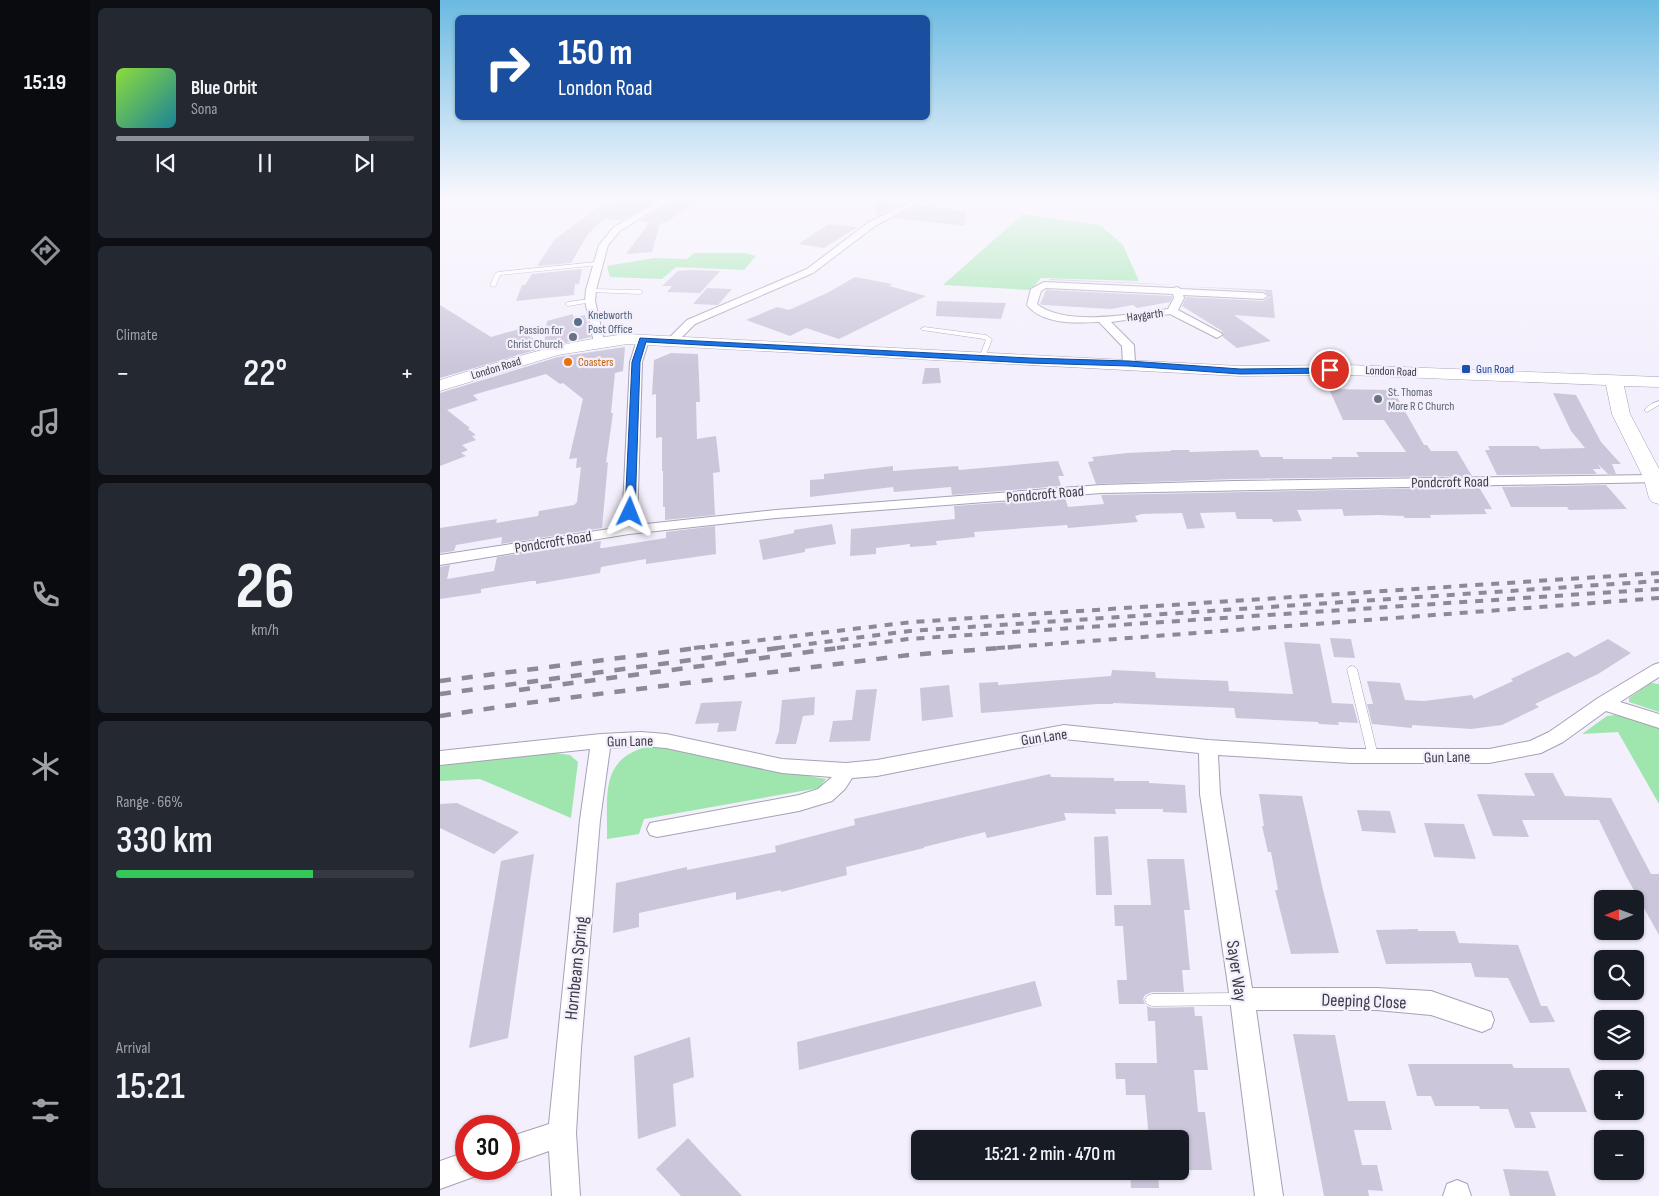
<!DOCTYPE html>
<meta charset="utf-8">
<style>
body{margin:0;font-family:"Sofia Sans Condensed",sans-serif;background:#242831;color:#f1f3f6;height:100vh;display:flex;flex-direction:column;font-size:19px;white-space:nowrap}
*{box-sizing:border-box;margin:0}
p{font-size:16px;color:#9ea1a6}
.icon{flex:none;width:28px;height:28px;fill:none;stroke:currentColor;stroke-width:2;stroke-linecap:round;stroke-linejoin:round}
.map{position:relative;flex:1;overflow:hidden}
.sheet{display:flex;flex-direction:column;gap:8px;padding:8px;background:#0d0f14;width:350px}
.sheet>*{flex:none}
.guide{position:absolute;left:15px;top:15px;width:475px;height:105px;border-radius:8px;box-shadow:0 1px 4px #0004;background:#1a4fa0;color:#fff;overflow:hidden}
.needle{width:32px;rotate:269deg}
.buttons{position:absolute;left:1154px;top:890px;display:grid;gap:10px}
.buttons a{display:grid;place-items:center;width:50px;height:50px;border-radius:8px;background:#171b24;box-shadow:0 1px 4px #0004;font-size:25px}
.speed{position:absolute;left:15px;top:1115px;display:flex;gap:10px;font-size:25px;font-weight:700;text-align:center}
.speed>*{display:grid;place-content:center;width:65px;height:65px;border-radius:50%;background:#171b24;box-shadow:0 1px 4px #0004;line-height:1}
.speed .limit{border:8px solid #d22;background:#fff;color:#111}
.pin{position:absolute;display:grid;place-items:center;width:42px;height:42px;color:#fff;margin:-21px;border:2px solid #fff;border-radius:50%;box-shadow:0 1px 5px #0007}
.me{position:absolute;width:55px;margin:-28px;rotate:2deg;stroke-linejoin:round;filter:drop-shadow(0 0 4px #0008)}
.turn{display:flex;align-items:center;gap:18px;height:105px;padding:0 20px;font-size:22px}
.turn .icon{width:65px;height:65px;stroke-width:2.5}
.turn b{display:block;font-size:35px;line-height:42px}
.big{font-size:38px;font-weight:600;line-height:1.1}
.sheet .widget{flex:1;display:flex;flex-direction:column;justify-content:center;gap:8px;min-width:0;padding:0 18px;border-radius:8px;background:#242831}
.sheet .dial{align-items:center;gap:0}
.dial b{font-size:65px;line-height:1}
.song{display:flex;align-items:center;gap:15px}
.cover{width:60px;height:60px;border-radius:8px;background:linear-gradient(135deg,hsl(90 70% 55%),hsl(190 70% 35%))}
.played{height:5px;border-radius:2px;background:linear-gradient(90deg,#8c9099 85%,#363941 85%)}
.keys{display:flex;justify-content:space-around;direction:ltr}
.heat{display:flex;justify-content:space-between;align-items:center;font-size:28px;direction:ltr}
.charge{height:8px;border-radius:4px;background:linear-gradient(90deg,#34c759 66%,#363941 0)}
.trip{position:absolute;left:471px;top:1130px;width:278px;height:50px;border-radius:8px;background:#171b24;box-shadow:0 1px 4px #0004;font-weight:600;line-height:50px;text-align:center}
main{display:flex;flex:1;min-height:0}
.menu{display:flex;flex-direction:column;width:90px;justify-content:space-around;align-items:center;background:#090b0e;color:#9ea1a6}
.menu .icon{width:35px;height:35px}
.menu .selected{color:#8c9099}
.menu b{font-size:22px;color:#f1f3f6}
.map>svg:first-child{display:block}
</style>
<main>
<nav class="menu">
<b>15:19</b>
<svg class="icon selected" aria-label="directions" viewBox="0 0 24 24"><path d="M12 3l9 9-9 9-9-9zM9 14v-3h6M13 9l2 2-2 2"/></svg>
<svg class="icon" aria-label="music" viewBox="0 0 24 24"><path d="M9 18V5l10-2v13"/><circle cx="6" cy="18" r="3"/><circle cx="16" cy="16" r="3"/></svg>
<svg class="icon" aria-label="phone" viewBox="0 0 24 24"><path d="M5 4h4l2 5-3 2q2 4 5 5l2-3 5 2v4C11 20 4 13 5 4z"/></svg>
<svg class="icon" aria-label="climate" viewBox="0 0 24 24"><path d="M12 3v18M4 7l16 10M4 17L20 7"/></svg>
<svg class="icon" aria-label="car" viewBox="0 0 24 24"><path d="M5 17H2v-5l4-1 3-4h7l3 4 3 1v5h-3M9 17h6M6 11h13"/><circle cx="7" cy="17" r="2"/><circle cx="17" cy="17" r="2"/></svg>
<svg class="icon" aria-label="filters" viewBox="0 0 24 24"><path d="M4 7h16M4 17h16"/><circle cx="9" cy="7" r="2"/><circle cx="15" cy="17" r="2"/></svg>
</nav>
<section class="sheet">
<div class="widget">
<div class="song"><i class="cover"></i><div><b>Blue Orbit</b><p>Sona</p></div></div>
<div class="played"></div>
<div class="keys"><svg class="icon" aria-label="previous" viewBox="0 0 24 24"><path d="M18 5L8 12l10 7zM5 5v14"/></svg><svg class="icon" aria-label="pause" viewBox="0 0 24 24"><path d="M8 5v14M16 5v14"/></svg><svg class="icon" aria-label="next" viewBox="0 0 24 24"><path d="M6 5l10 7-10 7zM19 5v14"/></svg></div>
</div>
<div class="widget"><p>Climate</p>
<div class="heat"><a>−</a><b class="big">22°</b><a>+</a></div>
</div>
<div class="widget dial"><b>26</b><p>km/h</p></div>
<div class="widget"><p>Range · 66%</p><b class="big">330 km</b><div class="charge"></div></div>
<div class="widget"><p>Arrival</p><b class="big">15:21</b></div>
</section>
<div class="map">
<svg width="1219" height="1196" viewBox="0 0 1219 1196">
<rect width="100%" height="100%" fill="#f3effc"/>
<path fill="#9ee6ad" d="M583,214L660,225L683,245L699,281L601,278L591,290L503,285Z
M254,253H305L316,256L304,270L236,267L222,279L170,277L167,266L214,258L247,259Z
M1211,683L1219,684V712L1189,702V698Z
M1175,715L1209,723L1219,728V804L1178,732L1142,734L1167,716Z
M211,746L224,747L273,759L386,779L379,788L204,819L199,834L167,839C168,797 158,757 211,746Z
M115,753L130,755L138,762L131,818L40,779L0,781V765Z"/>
<path fill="#ccc6db" d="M168,200L174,204L183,200H217L182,220L163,219L148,234L131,263L97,266L114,240Z
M232,200H260L225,223H220L212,252L186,254L210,222H199Z
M437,200L463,203L438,215H435Z
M479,205L526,211L525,226L455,218Z
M388,224L418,227L384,248L359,244Z
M142,269L139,284H135L134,295L76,301L82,285H85L92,274Z
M251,270L280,271L260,293L227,292L232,286H222L238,271Z
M415,277L452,284L449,286L486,296L399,339L366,328L350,336L306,320L337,307L349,310L387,293Z
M610,279L703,283L736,285L609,280Z
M738,286L832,290L835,318L794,315L831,341L797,348L783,337L782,331L742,306L746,297L823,301L830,297L824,291Z
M267,288L292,289L278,305L253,304Z
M606,290L732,296V298L730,302L697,308L693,305L671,309L603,305L600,304Z
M497,301L566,303L561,319L496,316Z
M0,305L51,337L79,329L104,346L107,321L133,314V317L145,315L151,337L92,351L0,378Z
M185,347L183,371L175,373L171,413H173L166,463L168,462L162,528L61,544L62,537L16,545L14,551L0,553V528L57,519L56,523L98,516L99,511L134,505L137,502L141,467L136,468L137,458L129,459L143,399L123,383L120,384L106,374L33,395L38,400L7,410L30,428L28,429L36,435L32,436L36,440L22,445L28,450L21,453L26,456L0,466V393L118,357Z
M231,353L258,354L260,402H256L257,439L276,436L280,472L273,473L275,515L225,520V507H223V471H222V437L216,438V394L212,395L214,360Z
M485,368H499L501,383L482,384Z
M889,389L953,390L984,445H987L991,451H1017L1032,476L794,479L656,484L648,462L654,461L652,457L687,453L731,451V450H749L750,452L818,450L821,457H843V459H892V457H919L916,452H966L944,420H903Z
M1113,393L1136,395L1161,442L1181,464H1172L1176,474H1168L1158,464L1161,469H1153L1157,474L1057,475L1045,450H1050L1048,446H1098L1101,449L1145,448L1131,431Z
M618,461L624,476H618L621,486L512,495L511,487L454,492L453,487L370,497V480L384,479V474L453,466V471L518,466L519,470Z
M1166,485L1187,509L1129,510L1127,507H1071L1062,487Z
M1039,487L1052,509H1044L1047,514L990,515L991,518H965L963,516L937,515L904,516L902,509L857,510L862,521L833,522L832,519H797L795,512L760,513L765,528L747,529L742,513L702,514L695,516L698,522L628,528L627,525L534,532L535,537L496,541L497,545L470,547V544L436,548V554L410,556L411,529L515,519L514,506L625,498L628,507L664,504L661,495Z
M392,524L396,544L365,549V552L323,560L319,540L354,533V530Z
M275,526L276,554L206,564V559L183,563L161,567L160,573L96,584V581H91L41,589V593L0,599V567L10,565L7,579L54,571L57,557L161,541L160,548H163L226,538V532Z
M890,638L911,639L915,658L894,657Z
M1168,639L1191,653L1158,674L1095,704L1099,707L1062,725L1031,729L972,725V728L932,724L927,704H933L927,681L960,683L965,700L984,701L1032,695L1034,699L1073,681L1071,679L1128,652L1135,657Z
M844,642L880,644L892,703L913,704L918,723L898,722L899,725L879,724L878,722L796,718L794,708L673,703V704H657L541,713L539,683L558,682V685L671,676L672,670L715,672L716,678L788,681L789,691L853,694Z
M509,685L513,717L482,721L480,688Z
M437,689L430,741L389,742L393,721L412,720L416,690Z
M375,697L374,715L363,716L356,744H335L339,731L342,700Z
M302,701L296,731L277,732L279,723L255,724L261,703Z
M1084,773H1113L1125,796L1171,798L1211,874H1219V935L1186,876L1159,820H1082L1089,837L1053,836L1037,794L1095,796Z
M610,774L611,777L674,778V781H709V783L745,785L747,813L723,812V809H675L676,814L624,813L626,820L547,838L545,832L484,847V848L406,867L407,875L341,892V890L296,900V892L199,913V927L173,933L176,883L247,867V870L336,852L335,846L415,825L414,819Z
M819,794L862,796L883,890L899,953L851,954L835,890H838L831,852H828L822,826H824Z
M17,803L45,816L79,832L54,854L0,828V804Z
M917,810L950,811L956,833L922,831Z
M984,823L1024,824L1036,859L994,857Z
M668,836L672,895H656L654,837Z
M94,854L68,1038L29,1048L61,861Z
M707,859H744L750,910H744L750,970H742L744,992H712L705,995L703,999L705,1004H679L677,980H687L683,926H675L674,905H711Z
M978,929V931H1015L1019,943L1078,945L1101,1006H1107L1115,1022L1090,1023L1068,978L1035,977L1031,963L946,964L936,930Z
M595,981L602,1006L359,1070L357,1042Z
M707,1006L712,1008L754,1007L755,1016H762L768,1070H754L758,1112H765L772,1170H740V1139H709L705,1095H686L685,1079H676L675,1063H717L715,1021H708Z
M853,1034L895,1035L908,1101H945L952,1130H914L922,1165H937L943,1191L928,1190L929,1196H884Z
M250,1037L254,1077L233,1084L236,1126L198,1139L194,1056Z
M968,1064H1072L1074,1068H1129L1147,1112H1090L1096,1128H1075L1068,1109H1040L1039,1106H995L991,1096H977Z
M248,1138L274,1166L302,1196H241L216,1169Z
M1063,1169L1108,1171L1116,1196H1070Z
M690,1171H718L719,1188H691Z"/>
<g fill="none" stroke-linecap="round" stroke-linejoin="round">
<g stroke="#a7a1b5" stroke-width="1">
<path id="lane" d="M157,262L160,264L159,265L60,275L55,287L50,286L55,274L58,272Z
M149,289L200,290L203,292L200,294L151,292L148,290Z
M150,299L152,300V302L128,306L125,304L128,302Z
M484,327L546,335L552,339L545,358L542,360L539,358L546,340L544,339L482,330L481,329Z
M1219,401V405L1207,412L1204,410L1211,404Z
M912,666L915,667L917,669L938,756L937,759L933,760L929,759L928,756L907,669L909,667Z
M802,993L807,995L809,999L807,1003L802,1005L712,1006L707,1004L705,1000L707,996L712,994Z"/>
</g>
<g stroke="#a7a1b5" stroke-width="2">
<path id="street" d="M220,200H230L180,231L168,245L156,290L155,301L164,341L162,343H154L145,301L146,290L159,245L174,227Z
M474,200H484L435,226L373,273L255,324L236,343H228L226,341L247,320L367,269L429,222Z
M604,282L733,288L737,287L741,289L823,293L828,296L823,299L743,295L744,298L738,310L781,333L782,335L777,338L730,314L671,322L694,345L695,364L689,367L683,364L682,346L659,322C636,323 603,325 587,305L591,289ZM606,288L733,294L734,298L728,309C694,314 625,327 597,304L601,291Z
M203,337L209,340L202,362L197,525L336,510L661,485L794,481L1214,475L1219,476V482L661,493L336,518L189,534L0,565V555L182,527L190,362L197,340Z
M1219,663V677L1180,702L1219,714V728L1166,711L1123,742L1101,753L1049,763H911L778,755L780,794L812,988H937L991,991L1051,1012L1054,1020L1051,1028L1042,1032L991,1015L937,1010H816L843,1196H815L790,999L760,794L759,753L624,739L437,776L412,778L405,789L392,801L359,811L217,837L210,835L207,829L210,823L359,795L378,789L392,777L342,773L226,748L201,746L170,748L160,820L141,1048L136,1133L140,1196H112L109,1151L69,1165V1137L109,1124L140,820L150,749L0,765V751L161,734L201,732L226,734L342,759L406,763L437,760L624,725L768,740L911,749H1049L1090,741L1109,732L1158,698L1213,665Z
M26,1152V1169H39L36,1176L0,1189V1161Z
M1017,1180L1027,1184L1031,1196H1003L1007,1184Z"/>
</g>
<g stroke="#a7a1b5" stroke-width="1">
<path id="secondary" d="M187,334L800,366L908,365L1219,377V387L1184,386L1190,414L1219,469V504L1212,502L1209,498L1204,479L1172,414L1166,385L908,375L800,376L187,344L118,355L0,391V380C62,361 122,341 187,334Z"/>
</g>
<use href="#lane" fill="#fff" fill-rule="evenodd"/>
<use href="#street" fill="#fff" fill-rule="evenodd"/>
<use href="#secondary" fill="#fff" fill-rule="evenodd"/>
<path stroke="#8d8a94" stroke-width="4" stroke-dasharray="8 8" stroke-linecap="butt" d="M254,648L472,622L1219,573
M337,648L470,631L1219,581
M397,648L468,639L1219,589
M557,648L1219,598"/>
<path stroke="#8d8a94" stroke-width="4.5" stroke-dasharray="11 11" stroke-linecap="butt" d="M0,681L265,647
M79,690L406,647
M0,694L346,647
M0,716L79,704L469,655L573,647"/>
</g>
<linearGradient id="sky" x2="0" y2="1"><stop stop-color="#6bbae1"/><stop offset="0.54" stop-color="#faf8fe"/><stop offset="1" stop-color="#faf8fe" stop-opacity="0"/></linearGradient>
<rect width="1219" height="367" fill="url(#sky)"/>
<path fill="#1a73e8" stroke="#114b97" d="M200,338L589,358L689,361L800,369L890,368L894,370L890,373L800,374L689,366L589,363L206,342L200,362L195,512L190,515L185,512L192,362Z"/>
<circle fill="#5c6f8a" stroke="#f3effc" stroke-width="2" cx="138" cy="322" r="5"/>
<g fill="#6b7280" stroke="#f3effc" stroke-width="2">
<circle cx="133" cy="337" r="5"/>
<circle cx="938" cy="399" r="5"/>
</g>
<circle fill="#e8710a" stroke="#f3effc" stroke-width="2" cx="128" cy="362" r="5"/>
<rect fill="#1a4fb4" stroke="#f3effc" stroke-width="2" x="1021" y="364" width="10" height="10" rx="2.5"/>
<g text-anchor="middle" stroke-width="4.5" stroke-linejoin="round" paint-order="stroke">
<g font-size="12" fill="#4e5e75" stroke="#f3effc" text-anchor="start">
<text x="148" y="319">Knebworth<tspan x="148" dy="14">Post Office</tspan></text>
</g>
<g font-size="12" fill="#3d3b43" stroke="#f3effc">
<text transform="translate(705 315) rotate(-7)" y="4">Haygarth</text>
<text transform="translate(56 368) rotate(-17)" y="4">London Road</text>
<text transform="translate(951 371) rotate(2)" y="4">London Road</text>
</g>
<g font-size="12" fill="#5b616d" stroke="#f3effc" text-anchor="end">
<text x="123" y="334">Passion for<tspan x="123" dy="14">Christ Church</tspan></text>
<text x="948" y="396" text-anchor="start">St. Thomas<tspan x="948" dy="14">More R C Church</tspan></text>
</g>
<g font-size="12" fill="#c56008" stroke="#f3effc" text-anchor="start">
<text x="138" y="366">Coasters</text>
</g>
<g font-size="12" fill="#164399" stroke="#f3effc" text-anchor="start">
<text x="1036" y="373">Gun Road</text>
</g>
<g font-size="15" fill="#3d3b43" stroke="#f3effc">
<text transform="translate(1010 482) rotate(-1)" y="5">Pondcroft Road</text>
<text transform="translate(605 494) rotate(-5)" y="5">Pondcroft Road</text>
<text transform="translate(113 542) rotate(-9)" y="5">Pondcroft Road</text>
<text transform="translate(604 737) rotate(-8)" y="5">Gun Lane</text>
<text transform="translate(190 741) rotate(-1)" y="5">Gun Lane</text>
<text transform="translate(1007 757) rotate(-1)" y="5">Gun Lane</text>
</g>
<g font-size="18" fill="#3d3b43" stroke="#f3effc">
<text transform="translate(136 968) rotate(-84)" y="6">Hornbeam Spring</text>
<text transform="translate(797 971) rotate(82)" y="6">Sayer Way</text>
<text transform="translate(924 1001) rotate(2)" y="6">Deeping Close</text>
</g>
</g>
</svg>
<div class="buttons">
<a><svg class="needle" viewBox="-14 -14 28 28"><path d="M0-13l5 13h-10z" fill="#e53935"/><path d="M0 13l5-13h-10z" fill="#9ea1a6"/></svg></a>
<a><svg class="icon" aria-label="search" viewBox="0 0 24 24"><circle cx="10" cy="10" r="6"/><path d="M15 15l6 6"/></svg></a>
<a><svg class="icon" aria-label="layers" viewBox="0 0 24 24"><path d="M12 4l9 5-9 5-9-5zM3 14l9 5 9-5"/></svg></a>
<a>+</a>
<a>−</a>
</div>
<div class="speed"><div class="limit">30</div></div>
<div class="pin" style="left:890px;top:370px;background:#d93025"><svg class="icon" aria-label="arrive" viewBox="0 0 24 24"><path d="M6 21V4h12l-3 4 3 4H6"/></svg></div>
<svg class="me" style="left:190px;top:512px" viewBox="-20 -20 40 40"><path d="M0-17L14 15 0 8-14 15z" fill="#1a73e8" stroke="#fff" stroke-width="4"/></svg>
<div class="trip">15:21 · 2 min · 470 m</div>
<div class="guide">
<div class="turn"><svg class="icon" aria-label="right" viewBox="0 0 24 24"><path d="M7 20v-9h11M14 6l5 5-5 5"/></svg><div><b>150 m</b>London Road</div></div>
</div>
</div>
</main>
